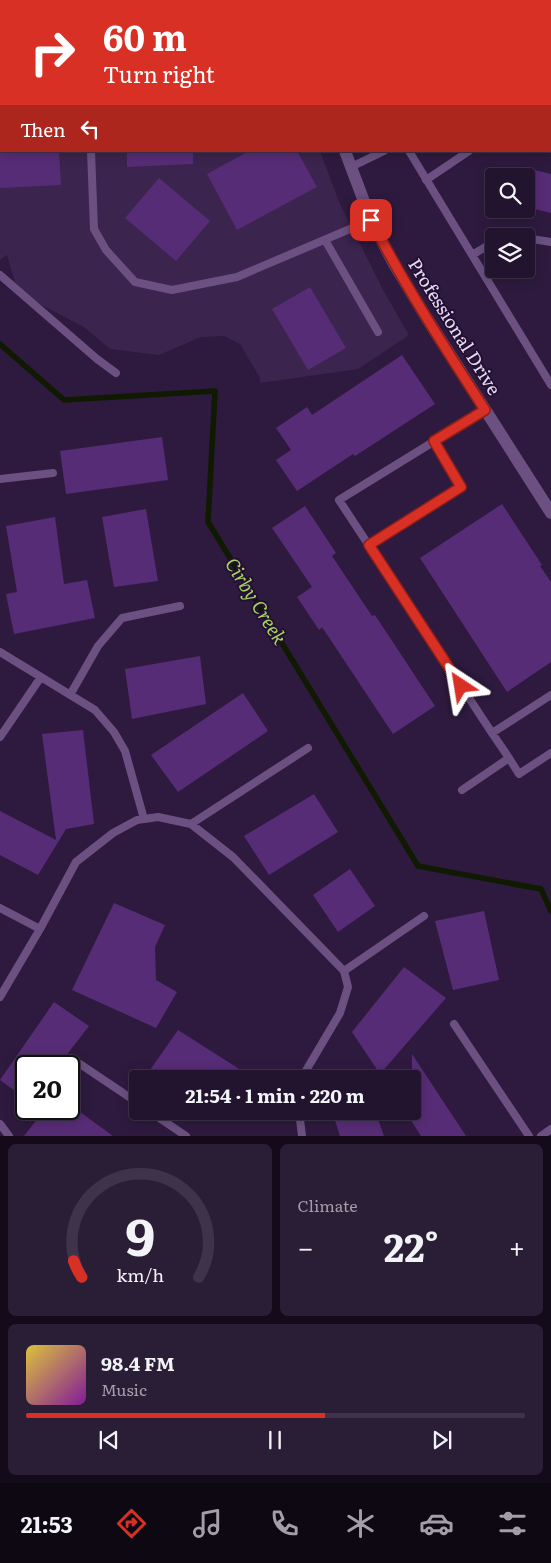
<!DOCTYPE html>
<meta charset="utf-8">
<style>
body{margin:0;font-family:Literata,serif;background:#2a1d36;color:#f1f3f6;height:100vh;display:flex;flex-direction:column;font-size:19px;white-space:nowrap}
*{box-sizing:border-box;margin:0}
p{font-size:16px;color:#a29eaa}
.icon{flex:none;width:28px;height:28px;fill:none;stroke:currentColor;stroke-width:2;stroke-linecap:round;stroke-linejoin:round}
.map{position:relative;height:1136px;overflow:hidden}
.drawer{display:flex;flex-direction:column;gap:8px;padding:8px;background:#130b19;flex:1}
.drawer>*{flex:none}
.guide{position:absolute;left:0px;top:0px;width:551px;height:152px;box-shadow:0 2px 12px #0003,0 0 0 1px #3f334a;background:#d93025;color:#fff;overflow:hidden}
.buttons{position:absolute;left:485px;top:168px;display:grid;gap:10px}
.buttons a{display:grid;place-items:center;width:50px;height:50px;border-radius:5px;background:#22142e;box-shadow:0 2px 12px #0003,0 0 0 1px #3f334a;font-size:25px}
.speed{position:absolute;left:15px;top:1055px;display:flex;gap:10px;font-size:25px;font-weight:700;text-align:center}
.speed>*{display:grid;place-content:center;width:65px;height:65px;border-radius:50%;background:#22142e;box-shadow:0 2px 12px #0003,0 0 0 1px #3f334a;line-height:1}
.speed .limit{border:2px solid #111;border-radius:8px;background:#fff;color:#111}
.pin{position:absolute;display:grid;place-items:center;width:42px;height:42px;color:#fff;margin:-21px;border-radius:10px;box-shadow:0 2px 8px #0006}
.me{position:absolute;width:55px;margin:-28px;rotate:327deg;stroke-linejoin:round;filter:drop-shadow(0 0 4px #0008)}
.turn{display:flex;align-items:center;gap:18px;height:105px;padding:0 20px;font-size:22px}
.turn .icon{width:65px;height:65px;stroke-width:2.5}
.turn b{display:block;font-size:35px;line-height:42px}
.then{display:flex;align-items:center;height:48px;padding:0 20px;background:#0003;gap:10px;font-size:19px}
.big{font-size:38px;font-weight:700;line-height:1.1}
.drawer .widget{flex:1;display:flex;flex-direction:column;justify-content:center;gap:8px;min-width:0;padding:0 18px;border-radius:8px;background:#2a1d36}
.drawer .dial{align-items:center;gap:0}
.dial svg{height:130px;overflow:visible;fill:none;stroke:#3f334a;stroke-width:7;stroke-linecap:round;text-anchor:middle}
.dial text{fill:#f1f3f6;stroke:none}
.song{display:flex;align-items:center;gap:15px}
.cover{width:60px;height:60px;border-radius:8px;background:linear-gradient(135deg,hsl(50 70% 55%),hsl(290 70% 35%))}
.played{height:5px;border-radius:2px;background:linear-gradient(90deg,#d93025 60%,#3f334a 60%)}
.keys{display:flex;justify-content:space-around;direction:ltr}
.heat{display:flex;justify-content:space-between;align-items:center;font-size:28px;direction:ltr}
.drawer .tiles{flex:1;display:grid;gap:8px;grid-template-columns:1fr 1fr}
.widget:last-child{grid-column:span 2}
.trip{position:absolute;left:129px;top:1070px;width:292px;height:50px;border-radius:5px;background:#22142e;box-shadow:0 2px 12px #0003,0 0 0 1px #3f334a;font-weight:700;line-height:50px;text-align:center}
.menu{display:flex;height:80px;justify-content:space-around;align-items:center;background:#0e0812;color:#a29eaa}
.menu .icon{width:35px;height:35px}
.menu .current{color:#d93025}
.menu b{font-size:22px;color:#f1f3f6}
.map>svg:first-child{display:block}
</style>
<div class="map">
<svg width="551" height="1136" viewBox="0 0 551 1136">
<rect width="100%" height="100%" fill="#2e1a3e"/>
<path fill="#3b244d" d="M0,17H1V151H320L339,202L383,290L409,335L358,369L260,383V378L240,344L224,336L201,337L159,355L110,349L84,327L18,293L7,255L0,260Z"/>
<g fill="none" stroke-linecap="round" stroke-linejoin="round">
<path stroke="#0f1a01" stroke-width="5.5" d="M0,344L64,400L215,391L208,522L418,866L541,889L551,911"/>
</g>
<path fill="#572c76" d="M0,151H59L61,185L0,188Z
M127,151H193V164L127,167Z
M249,151H297L317,187L237,230L207,174Z
M526,168L551,174V213L526,207Z
M159,178L210,221L176,261L125,218Z
M310,287L346,348L308,370L272,309Z
M402,355L435,404L355,456L353,454L297,491L276,460L291,450L276,428L307,407L312,415Z
M162,437L168,480L66,494L60,451Z
M502,504L542,565L540,566L551,582V662L507,692L420,558Z
M305,506L336,553L332,556L372,616L375,615L435,706L393,734L322,627L319,630L297,597L312,587L272,528Z
M146,509L158,581L114,587L102,517Z
M55,517L64,584L87,580L95,618L14,634L6,594L17,592L6,526Z
M200,656L206,704L132,719L125,669Z
M243,693L268,731L178,792L151,755Z
M83,730L94,824L66,829L38,875L0,855V811L56,840L42,734Z
M314,794L338,832L269,875L244,836Z
M350,869L375,906L338,932L313,895Z
M114,903L165,925L155,947L156,980L177,992L156,1028L72,990Z
M484,911L499,980L453,990L435,921Z
M404,967L446,998L380,1074L352,1032Z
M54,1002L89,1026L58,1066H17L26,1073V1099L0,1080Z
M178,1030L255,1079H163L150,1070Z
M412,1054L466,1136H421L405,1111H412Z
M45,1109H76L113,1136H24Z
M332,1111H348L349,1113L352,1111H375L384,1136H340Z"/>
<g fill="none" stroke-linecap="round" stroke-linejoin="round">
<path stroke="#6b5081" stroke-width="8" d="M413,0V1
M214,1V0
M240,1L244,0
M550,36L551,35
M0,38H1
M0,93H1
M550,96H551
M91,151L94,229L106,250L135,282L172,290L237,277L371,220
M409,151L551,385
M351,167L384,151
M426,180L469,151
M503,236L505,235L514,236
M526,238L551,242
M325,240L378,332
M472,255L494,242
M0,275L97,359L116,373
M485,410L339,500L492,733L551,695
M0,479L53,473
M369,545L461,487L434,441
M0,652L95,710L114,732L125,751L144,819
M70,695L98,646L122,618L180,606
M0,737L41,677
M509,758L519,774L551,753
M462,790L509,758L492,733
M191,824L308,748
M0,908L40,929
M344,971L424,916
M0,997L40,929L76,862L113,833L137,820L158,817L191,824L233,857L344,971L348,987L340,1013L301,1079
M454,1024L529,1136
M80,1064L138,1103
M149,1111L186,1136
M299,1111L302,1136
M0,1124L9,1136
M541,1136L551,1129"/>
<path stroke="#6b5081" stroke-width="12" d="M289,0L290,1
M345,151L371,220L394,264L426,317L551,513"/>
</g>
<g fill="none" stroke-linecap="round" stroke-linejoin="round">
<g stroke="#8d1f18" stroke-width="12">
<path id="route" d="M371,220C405,286 445,348 485,410L434,441L461,487L369,545L461,686"/>
</g>
<use href="#route" stroke="#d93025" stroke-width="9"/>
</g>
<g text-anchor="middle" stroke-width="4" stroke-linejoin="round" paint-order="stroke">
<g font-size="18" fill="#e7dbf3" stroke="#241033">
<text transform="translate(454 327) rotate(58)" y="6">Professional Drive</text>
</g>
<g font-size="19" font-style="italic" fill="#a4d560" stroke="#241033">
<text transform="translate(256 601) rotate(58)" y="7">Cirby Creek</text>
</g>
</g>
</svg>
<div class="buttons">
<a><svg class="icon" aria-label="search" viewBox="0 0 24 24"><circle cx="10" cy="10" r="6"/><path d="M15 15l6 6"/></svg></a>
<a><svg class="icon" aria-label="layers" viewBox="0 0 24 24"><path d="M12 4l9 5-9 5-9-5zM3 14l9 5 9-5"/></svg></a>
</div>
<div class="speed"><div class="limit">20</div></div>
<div class="pin" style="left:371px;top:220px;background:#d93025"><svg class="icon" aria-label="arrive" viewBox="0 0 24 24"><path d="M6 21V4h12l-3 4 3 4H6"/></svg></div>
<svg class="me" style="left:461px;top:686px" viewBox="-20 -20 40 40"><path d="M0-17L14 15 0 8-14 15z" fill="#d93025" stroke="#fff" stroke-width="4"/></svg>
<div class="trip">21:54 · 1 min · 220 m</div>
<div class="guide">
<div class="turn"><svg class="icon" aria-label="right" viewBox="0 0 24 24"><path d="M7 20v-9h11M14 6l5 5-5 5"/></svg><div><b>60 m</b>Turn right</div></div>
<div class="then">Then<svg class="icon" aria-label="left" viewBox="0 0 24 24"><path d="M17 20v-9H6M10 6l-5 5 5 5"/></svg></div>
</div>
</div>
<section class="drawer">
<div class="tiles">
<div class="widget dial"><svg viewBox="0 0 100 80">
<path d="M14 69A42 42 0 1 1 86 69"/>
<path d="M14 69A42 42 0 0 1 9 59" stroke="#d93025"/>
<text x="50" y="56" font-size="32" font-weight="700">9</text>
<text x="50" y="72" font-size="11">km/h</text>
</svg></div>
<div class="widget"><p>Climate</p>
<div class="heat"><a>−</a><b class="big">22°</b><a>+</a></div>
</div>
<div class="widget">
<div class="song"><i class="cover"></i><div><b>98.4 FM</b><p>Music</p></div></div>
<div class="played"></div>
<div class="keys"><svg class="icon" aria-label="previous" viewBox="0 0 24 24"><path d="M18 5L8 12l10 7zM5 5v14"/></svg><svg class="icon" aria-label="pause" viewBox="0 0 24 24"><path d="M8 5v14M16 5v14"/></svg><svg class="icon" aria-label="next" viewBox="0 0 24 24"><path d="M6 5l10 7-10 7zM19 5v14"/></svg></div>
</div>
</div>
</section>
<nav class="menu">
<b>21:53</b>
<svg class="icon current" aria-label="directions" viewBox="0 0 24 24"><path d="M12 3l9 9-9 9-9-9zM9 14v-3h6M13 9l2 2-2 2"/></svg>
<svg class="icon" aria-label="music" viewBox="0 0 24 24"><path d="M9 18V5l10-2v13"/><circle cx="6" cy="18" r="3"/><circle cx="16" cy="16" r="3"/></svg>
<svg class="icon" aria-label="phone" viewBox="0 0 24 24"><path d="M5 4h4l2 5-3 2q2 4 5 5l2-3 5 2v4C11 20 4 13 5 4z"/></svg>
<svg class="icon" aria-label="climate" viewBox="0 0 24 24"><path d="M12 3v18M4 7l16 10M4 17L20 7"/></svg>
<svg class="icon" aria-label="car" viewBox="0 0 24 24"><path d="M5 17H2v-5l4-1 3-4h7l3 4 3 1v5h-3M9 17h6M6 11h13"/><circle cx="7" cy="17" r="2"/><circle cx="17" cy="17" r="2"/></svg>
<svg class="icon" aria-label="filters" viewBox="0 0 24 24"><path d="M4 7h16M4 17h16"/><circle cx="9" cy="7" r="2"/><circle cx="15" cy="17" r="2"/></svg>
</nav>
